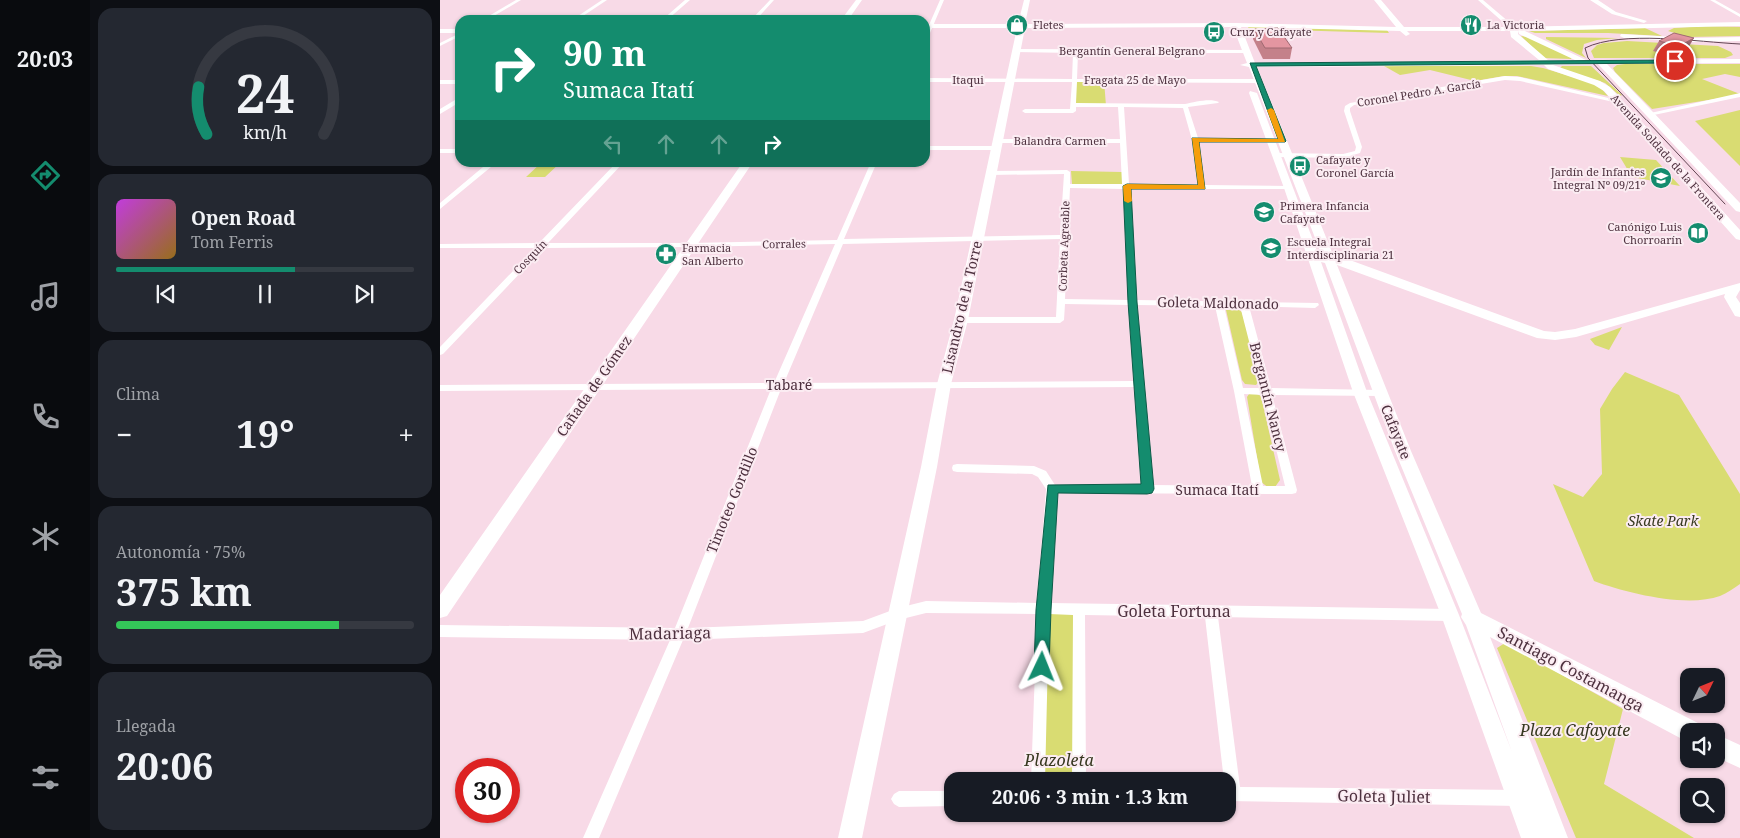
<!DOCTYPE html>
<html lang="es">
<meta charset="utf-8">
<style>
body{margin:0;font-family:"Noto Serif",serif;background:#242831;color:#f1f3f6;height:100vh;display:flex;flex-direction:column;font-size:19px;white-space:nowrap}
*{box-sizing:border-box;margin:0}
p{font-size:16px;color:#9ea1a6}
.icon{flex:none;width:28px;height:28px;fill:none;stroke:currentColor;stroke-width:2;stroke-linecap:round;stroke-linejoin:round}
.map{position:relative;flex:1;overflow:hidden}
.sheet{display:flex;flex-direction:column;gap:8px;padding:8px;background:#0d0f14;width:350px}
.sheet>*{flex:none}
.top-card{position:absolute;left:15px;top:15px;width:475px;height:152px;border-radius:15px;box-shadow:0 1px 4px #0004;background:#148c6e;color:#fff;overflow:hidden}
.needle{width:32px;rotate:47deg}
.buttons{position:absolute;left:1240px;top:668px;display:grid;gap:10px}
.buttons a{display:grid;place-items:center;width:45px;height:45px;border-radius:10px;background:#171b24;box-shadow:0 1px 4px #0004;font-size:25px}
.speed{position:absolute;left:15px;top:758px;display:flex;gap:10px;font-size:25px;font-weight:700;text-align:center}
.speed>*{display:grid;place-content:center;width:65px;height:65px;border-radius:50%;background:#171b24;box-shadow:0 1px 4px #0004;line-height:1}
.speed .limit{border:8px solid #d22;background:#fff;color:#111}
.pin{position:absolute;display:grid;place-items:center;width:42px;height:42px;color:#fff;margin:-21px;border:2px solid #fff;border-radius:50%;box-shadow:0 1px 5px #0007}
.me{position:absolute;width:55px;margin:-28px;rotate:2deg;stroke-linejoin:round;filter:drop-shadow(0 0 4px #0008)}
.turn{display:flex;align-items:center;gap:18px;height:105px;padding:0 25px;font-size:22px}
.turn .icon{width:65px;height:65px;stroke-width:2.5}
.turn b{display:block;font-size:35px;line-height:42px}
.lanes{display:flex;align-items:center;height:48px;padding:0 25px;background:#0003;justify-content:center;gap:25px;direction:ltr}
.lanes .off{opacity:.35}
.big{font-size:38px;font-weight:700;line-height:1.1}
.sheet .widget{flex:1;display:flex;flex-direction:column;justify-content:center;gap:8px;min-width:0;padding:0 18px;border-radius:15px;background:#242831}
.sheet .dial{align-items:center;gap:0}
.dial svg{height:130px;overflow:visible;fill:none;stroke:#363941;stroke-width:7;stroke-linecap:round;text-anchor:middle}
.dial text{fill:#f1f3f6;stroke:none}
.song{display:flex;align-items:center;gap:15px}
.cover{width:60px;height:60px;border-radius:8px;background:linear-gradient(135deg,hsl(290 70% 55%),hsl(40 70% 35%))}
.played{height:5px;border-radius:2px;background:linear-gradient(90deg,#148c6e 60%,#363941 60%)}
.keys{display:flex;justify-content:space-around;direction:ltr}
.heat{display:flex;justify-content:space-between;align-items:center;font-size:28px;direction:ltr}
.charge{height:8px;border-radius:4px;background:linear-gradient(90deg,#34c759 75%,#363941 0)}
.trip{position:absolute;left:504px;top:772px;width:292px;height:50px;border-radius:15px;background:#171b24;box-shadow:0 1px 4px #0004;font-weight:700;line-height:50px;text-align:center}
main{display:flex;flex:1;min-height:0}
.menu{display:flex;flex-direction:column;width:90px;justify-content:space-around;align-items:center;background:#090b0e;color:#9ea1a6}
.menu .icon{width:35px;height:35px}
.menu .on{color:#148c6e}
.menu b{font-size:22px;color:#f1f3f6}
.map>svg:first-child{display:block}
</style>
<main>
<nav class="menu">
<b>20:03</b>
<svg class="icon on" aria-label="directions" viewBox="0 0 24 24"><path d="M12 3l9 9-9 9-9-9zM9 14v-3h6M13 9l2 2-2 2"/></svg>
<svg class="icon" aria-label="music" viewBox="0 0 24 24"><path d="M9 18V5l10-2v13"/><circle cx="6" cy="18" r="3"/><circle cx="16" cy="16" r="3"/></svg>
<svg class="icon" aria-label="phone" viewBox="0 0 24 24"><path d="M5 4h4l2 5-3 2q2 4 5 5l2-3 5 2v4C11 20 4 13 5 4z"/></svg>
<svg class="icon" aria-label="climate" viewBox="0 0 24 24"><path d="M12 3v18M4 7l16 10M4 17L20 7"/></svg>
<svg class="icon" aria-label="car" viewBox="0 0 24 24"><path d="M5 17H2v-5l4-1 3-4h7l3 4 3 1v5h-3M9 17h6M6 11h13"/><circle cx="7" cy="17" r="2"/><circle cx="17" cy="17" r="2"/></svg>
<svg class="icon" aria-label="filters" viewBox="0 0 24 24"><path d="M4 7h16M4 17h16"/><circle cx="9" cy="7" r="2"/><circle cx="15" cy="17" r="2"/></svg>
</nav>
<section class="sheet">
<div class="widget dial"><svg viewBox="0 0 100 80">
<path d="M14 69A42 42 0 1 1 86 69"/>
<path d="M14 69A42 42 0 0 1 9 40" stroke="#148c6e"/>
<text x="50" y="56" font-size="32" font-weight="700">24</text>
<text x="50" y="72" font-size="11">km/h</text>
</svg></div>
<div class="widget">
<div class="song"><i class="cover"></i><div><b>Open Road</b><p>Tom Ferris</p></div></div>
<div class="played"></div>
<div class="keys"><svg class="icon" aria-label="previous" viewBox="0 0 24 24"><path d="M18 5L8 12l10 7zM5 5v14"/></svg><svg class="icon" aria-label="pause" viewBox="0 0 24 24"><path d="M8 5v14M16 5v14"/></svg><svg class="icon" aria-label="next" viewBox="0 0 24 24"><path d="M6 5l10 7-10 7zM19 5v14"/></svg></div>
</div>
<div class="widget"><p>Clima</p>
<div class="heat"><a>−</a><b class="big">19°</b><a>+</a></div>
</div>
<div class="widget"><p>Autonomía · 75%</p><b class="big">375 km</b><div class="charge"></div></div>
<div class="widget"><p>Llegada</p><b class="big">20:06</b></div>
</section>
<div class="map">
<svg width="1300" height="838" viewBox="0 0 1300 838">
<rect width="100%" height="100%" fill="#f8dae7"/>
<path fill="#d9dc72" d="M1265,26L1300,27V36L1248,37L1228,31L1234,28Z
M808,27L947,30L949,33L809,29Z
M1205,28L1222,36L1168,33H1095L1089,31Z
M1081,36L1091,37L1132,57L1131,59L1103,58Z
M1106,37L1178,38L1157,40L1144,44L1142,53L1146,58L1106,39Z
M1187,41L1278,46L1291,52L1293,55L1285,58H1154L1151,51L1157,45L1164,43Z
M1185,64H1300V77L1285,74L1262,79L1300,94V95L1212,109L1175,72L1173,68L1177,65Z
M944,66H1091L1103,68L1153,83L1158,85L1168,96L1077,76H1064L1035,81L990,70L960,75Z
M1122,66H1151L1182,95L1180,96L1165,83L1124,70L1120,68Z
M633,80H664L666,106L633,105Z
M1300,110V166L1255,121Z
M1180,157L1216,160L1240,186L1192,177Z
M101,163H120L105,177H86Z
M631,171L682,172L683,184H632Z
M788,308H796L802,312L820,380L816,385L805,384L802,380L786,310Z
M1182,327L1169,350L1155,345L1150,339Z
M1185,372L1239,395L1300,494V584C1294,588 1287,593 1280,596C1247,608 1186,593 1154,581L1113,484L1143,497L1162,474L1160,409L1172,389Z
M809,394H817L821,396L840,480L835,487L829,488L821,482L807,397Z
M603,610H639V781H598Z
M1065,643L1183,709L1164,784L1254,838H1136L1057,648Z"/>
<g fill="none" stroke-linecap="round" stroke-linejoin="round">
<path fill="#fff" fill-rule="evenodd" d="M76,0H81L47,20H42Z
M162,0H167L137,20H132Z
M245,0H250L227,20H222Z
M330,0H334L316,20H311Z
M500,0H504L487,40L485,41V34Z
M1038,0H1043L1076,28V30H1072Z
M1270,0H1275L1300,14V17Z
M20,33V36L0,46V43Z
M577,49L808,50L806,53H638L637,79H819L822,81L819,83L637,82L636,103L745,104C755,102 770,98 779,102L778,103L748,107L758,138L843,139L846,141L843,143L758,142L765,185L849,186L852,188L851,189H690L697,300L878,303L879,305L875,308L809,306L831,388L940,390L945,393L940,396L832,395L857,490L856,493L852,494L617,493L610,603L1010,609L1014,611L1016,615L1014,619L1010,621L778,617L800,787L1079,790L1084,793L1087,798L1084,803L1079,806L788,801V781H784L765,617L645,615L646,781H632L633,615L609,614L605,781H591L597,614L486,613L458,620L423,633L243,640L159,838H143L230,640L0,637V625L235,628L331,389L0,391V385L334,383L395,244L251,247L104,248L3,354L0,355V347L95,248H0V244L99,243L177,162H184L108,243H251L397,240L431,162H437L404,239L620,235L624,174L550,175L547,173L550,171L627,170L630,172V184H682L680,143H556L553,141L556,139H680L678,107H636V111L633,113H585L582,111L585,109H630L632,82H485V78L632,79L633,53L575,52ZM684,107L743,108L752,140L758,185L689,184ZM630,188L683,189L689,300L625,299ZM620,239L616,317H521L517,320L521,323H620L624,320L625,304L689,305L694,381L344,383L403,244ZM697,305L775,306L794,391L812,486L712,485ZM784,306H800L821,388H803ZM695,387L701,485H615L606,471L594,466L517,464L513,465L512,468L513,471L517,472L592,474L598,477L606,489L597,603L486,601L458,608L423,621L248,628L341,389ZM804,394L823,395L845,486H823Z
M1065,76L1080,77L1181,101L1178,103L1080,81L1065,80L914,105L910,108V111L922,147L920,153L903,158L836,157L833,155L836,153L903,154L915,151L916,147L904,111L905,106L910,103Z
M0,80H20V84H0Z
M1300,93V97L1209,116L1206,114Z
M20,97V102L0,114V109Z
M485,146H555L558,148L555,150H485Z
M0,149H20V153H0Z
M49,162H57L0,209V203Z
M459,791H512V806L459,807L454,804L451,799L454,794Z"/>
<path fill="#fff" fill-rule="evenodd" d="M416,0H422L408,20H401Z
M584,0H590L585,24L796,23L956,27L934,0H941L964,27H1074L1300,22V26L1085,31L1146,60L1300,59V63L1167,64L1300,203V212L1296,211L1158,64L1113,65L1160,81L1170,87L1300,230V240L1296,239L1164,91L1154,85L1108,69L1104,65L817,67L894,257L907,259L1104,331L1115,332L1135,329L1300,283V290L1296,297L1300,303V317L1295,316L1284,297L1285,294L1136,337L1115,340L1097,338L897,265L971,451L1041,613L1258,723L1261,731H1249V741L1242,739L1050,637L1128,838H1081L1001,615L913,392L844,188L809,93L810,91L817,93L879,256H882L809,67L800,65L807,63L793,27H787L585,28L528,320L511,384L497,467L422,838H398L481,467L497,384L514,320L577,28H485V24H578ZM801,27L960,31L966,36L970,34L967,31H1070L1071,37L1099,60L815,63ZM1078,31L1079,34L1135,60H1108L1078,34ZM881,262L885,263L955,451L1022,614L1021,617L1026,625L1072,752L1019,615L927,392Z
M1150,0H1158L1176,12L1207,21L1204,23L1172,14Z
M0,29H20V33H0Z
M1181,34L1253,38L1300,37V41L1253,42L1184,38L1180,36Z
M303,162H313L7,616L0,618V595Z
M1276,734L1300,745V768L1276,757Z"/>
<path stroke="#624553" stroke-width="1" d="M1285,204L1148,58L1145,48C1182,30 1258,42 1300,44"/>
</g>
<path fill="#c4818a" d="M814,29L852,48L850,59H823L813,39Z
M1219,41L1248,48L1233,56L1213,51Z"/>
<path fill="#a06971" d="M1254,38L1248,48L1233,56L1239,46Z"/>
<path fill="#e496a1" stroke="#a06971" d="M838,28L852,48H825L814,29Z
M1234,33L1254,38L1239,46L1219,41Z"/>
<path fill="#148c6e" stroke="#0d5b48" d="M1235,60L1237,63L816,66L846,141L845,142H759L765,189H691L697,302L714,489L712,493L707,494L618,493L611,610L609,667L607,672L602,674L596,672L594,667L596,610L608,485L701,484L688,302L683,186L687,184L758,185L752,138L838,139L810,63Z"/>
<path fill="#f59e0b" d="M831,108L834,110L845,142H759L765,189H691L692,201L688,203L684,201L683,186L687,184L758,185L752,138L838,139L827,110Z"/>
<defs>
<g id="shop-disc" transform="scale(1.125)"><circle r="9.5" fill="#148c6e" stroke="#fbecf2"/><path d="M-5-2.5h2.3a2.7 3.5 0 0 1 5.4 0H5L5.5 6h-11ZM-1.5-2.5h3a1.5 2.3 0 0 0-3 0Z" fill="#fff"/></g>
<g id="restaurant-disc" transform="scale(1.125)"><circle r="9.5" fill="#148c6e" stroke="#fbecf2"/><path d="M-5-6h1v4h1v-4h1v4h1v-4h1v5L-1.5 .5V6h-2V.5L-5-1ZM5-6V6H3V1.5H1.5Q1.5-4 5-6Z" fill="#fff"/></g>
<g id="bus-disc" transform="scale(1.125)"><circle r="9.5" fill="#148c6e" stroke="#fbecf2"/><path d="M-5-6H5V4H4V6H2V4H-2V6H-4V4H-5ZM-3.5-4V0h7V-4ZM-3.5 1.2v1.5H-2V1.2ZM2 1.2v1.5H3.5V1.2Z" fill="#fff"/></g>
<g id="school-disc" transform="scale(1.125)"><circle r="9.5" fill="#148c6e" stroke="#fbecf2"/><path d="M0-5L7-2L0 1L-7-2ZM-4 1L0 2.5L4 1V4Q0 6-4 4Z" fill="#fff"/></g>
<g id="library-disc" transform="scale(1.125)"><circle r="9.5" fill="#148c6e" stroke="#fbecf2"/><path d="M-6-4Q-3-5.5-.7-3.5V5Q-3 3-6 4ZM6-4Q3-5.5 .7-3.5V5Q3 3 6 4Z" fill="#fff"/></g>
<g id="pharmacy-disc" transform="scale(1.125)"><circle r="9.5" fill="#148c6e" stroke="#fbecf2"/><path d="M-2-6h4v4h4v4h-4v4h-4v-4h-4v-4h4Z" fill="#fff"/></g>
</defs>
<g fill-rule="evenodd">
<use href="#shop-disc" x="577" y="25"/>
<use href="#restaurant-disc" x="1031" y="25"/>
<use href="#bus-disc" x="774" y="32"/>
<use href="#bus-disc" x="860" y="166"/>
<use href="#school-disc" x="1221" y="178"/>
<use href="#school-disc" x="824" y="212"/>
<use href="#library-disc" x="1258" y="233"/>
<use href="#school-disc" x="831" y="248"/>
<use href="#pharmacy-disc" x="226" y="254"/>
</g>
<g text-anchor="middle" stroke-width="4" stroke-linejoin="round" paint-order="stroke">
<g font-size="11" fill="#4e313f" stroke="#fbecf2" text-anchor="start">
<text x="593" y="29">Fletes</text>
<text x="1047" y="29">La Victoria</text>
<text x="790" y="36">Cruz y Cafayate</text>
<text x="876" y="164">Cafayate y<tspan x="876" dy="13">Coronel García</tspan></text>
<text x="1205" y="176" text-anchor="end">Jardín de Infantes<tspan x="1205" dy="13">Integral Nº 09/21º</tspan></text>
<text x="840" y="210">Primera Infancia<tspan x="840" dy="13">Cafayate</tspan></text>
<text x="1242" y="231" text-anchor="end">Canónigo Luis<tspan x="1242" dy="13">Chorroarín</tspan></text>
<text x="847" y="246">Escuela Integral<tspan x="847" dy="13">Interdisciplinaria 21</tspan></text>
<text x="242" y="252">Farmacia<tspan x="242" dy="13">San Alberto</tspan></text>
</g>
<g font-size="11" fill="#4e313f" stroke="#fbecf2">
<text x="692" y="55">Bergantín General Belgrano</text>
<text x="528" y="84">Itaqui</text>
<text x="695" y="84">Fragata 25 de Mayo</text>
<text transform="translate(979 93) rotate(-9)" y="4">Coronel Pedro A. García</text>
<text x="620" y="145">Balandra Carmen</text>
<text transform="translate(1228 157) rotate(48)" y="4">Avenida Soldado de la Frontera</text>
<text transform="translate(344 244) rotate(-1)" y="4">Corrales</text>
<text transform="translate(624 246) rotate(-88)" y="4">Corbeta Agreable</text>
<text transform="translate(90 257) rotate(-46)" y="4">Cosquín</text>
</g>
<g font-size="14" fill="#4e313f" stroke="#fbecf2">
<text transform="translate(778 303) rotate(1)" y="5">Goleta Maldonado</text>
<text transform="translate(522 307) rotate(-77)" y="5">Lisandro de la Torre</text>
<text x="349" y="390">Tabaré</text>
<text transform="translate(154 386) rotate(-55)" y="5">Cañada de Gómez</text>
<text transform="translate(828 397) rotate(76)" y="5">Bergantín Nancy</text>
<text transform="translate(956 432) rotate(68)" y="5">Cafayate</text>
<text x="777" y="495">Sumaca Itatí</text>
<text transform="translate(292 500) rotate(-68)" y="5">Timoteo Gordillo</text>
</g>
<g font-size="14" font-style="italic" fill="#373820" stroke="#fbecf2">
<text x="1223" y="526">Skate Park</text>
</g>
<g font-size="16" fill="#4e313f" stroke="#fbecf2">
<text x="734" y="617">Goleta Fortuna</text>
<text transform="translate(230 633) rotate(-1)" y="6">Madariaga</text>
<text transform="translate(1131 669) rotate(28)" y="6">Santiago Costamanga</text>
<text transform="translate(944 796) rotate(1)" y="6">Goleta Juliet</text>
</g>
<g font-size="16" font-style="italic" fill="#373820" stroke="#fbecf2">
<text x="1135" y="736">Plaza Cafayate</text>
<text x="619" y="766">Plazoleta</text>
</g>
</g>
</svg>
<div class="buttons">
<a><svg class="needle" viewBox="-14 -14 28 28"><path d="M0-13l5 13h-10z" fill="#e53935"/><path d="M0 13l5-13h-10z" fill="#9ea1a6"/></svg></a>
<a><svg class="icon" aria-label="sound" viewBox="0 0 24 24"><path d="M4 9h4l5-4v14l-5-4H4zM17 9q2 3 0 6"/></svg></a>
<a><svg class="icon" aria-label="search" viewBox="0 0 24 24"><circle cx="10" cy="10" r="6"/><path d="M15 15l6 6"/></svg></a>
</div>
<div class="speed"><div class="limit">30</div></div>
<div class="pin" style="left:1235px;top:61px;background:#d93025"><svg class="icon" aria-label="arrive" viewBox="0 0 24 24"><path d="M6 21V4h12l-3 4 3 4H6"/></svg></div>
<svg class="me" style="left:602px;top:667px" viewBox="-20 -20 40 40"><path d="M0-17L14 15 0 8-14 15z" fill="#148c6e" stroke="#fff" stroke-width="4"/></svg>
<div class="trip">20:06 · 3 min · 1.3 km</div>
<div class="top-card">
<div class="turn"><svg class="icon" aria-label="right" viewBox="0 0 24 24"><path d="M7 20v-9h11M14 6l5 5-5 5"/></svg><div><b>90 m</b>Sumaca Itatí</div></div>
<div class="lanes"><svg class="icon off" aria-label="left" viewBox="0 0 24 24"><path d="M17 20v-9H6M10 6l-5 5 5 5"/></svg><svg class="icon off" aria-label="ahead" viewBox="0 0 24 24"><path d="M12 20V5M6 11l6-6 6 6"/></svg><svg class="icon off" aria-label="ahead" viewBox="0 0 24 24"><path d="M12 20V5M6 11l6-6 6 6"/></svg><svg class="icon" aria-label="right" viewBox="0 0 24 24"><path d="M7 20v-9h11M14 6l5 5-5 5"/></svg></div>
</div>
</div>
</main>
